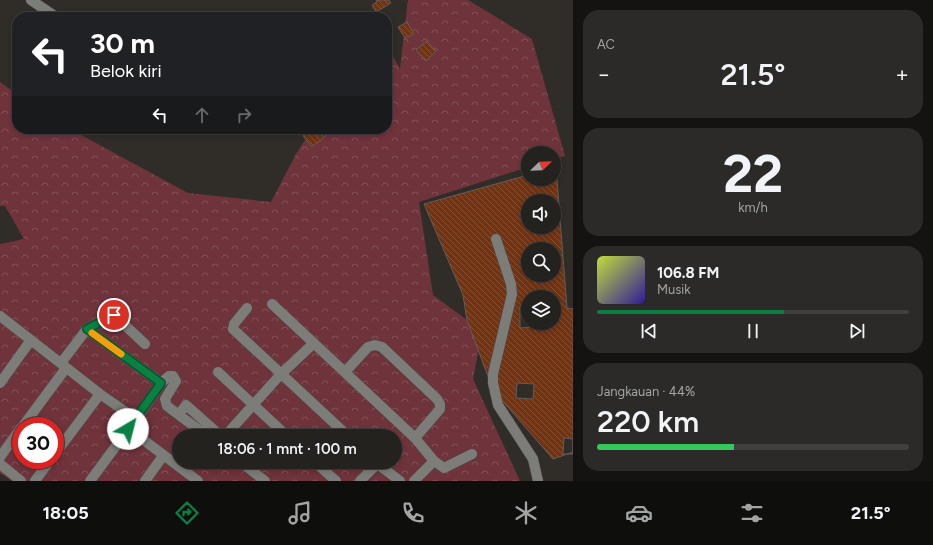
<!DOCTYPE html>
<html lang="id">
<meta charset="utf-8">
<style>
body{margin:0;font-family:Figtree,sans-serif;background:#2c2a28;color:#f1f3f6;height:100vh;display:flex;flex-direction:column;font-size:15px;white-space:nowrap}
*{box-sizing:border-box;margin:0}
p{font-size:13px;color:#a3a4a4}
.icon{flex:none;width:22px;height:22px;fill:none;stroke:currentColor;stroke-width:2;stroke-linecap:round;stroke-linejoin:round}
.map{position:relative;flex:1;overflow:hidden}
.side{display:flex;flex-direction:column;gap:10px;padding:10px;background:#141311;width:360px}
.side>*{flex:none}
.top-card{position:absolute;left:12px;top:12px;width:380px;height:122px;border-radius:16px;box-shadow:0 2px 6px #0003,0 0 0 1px #413f3d;background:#202124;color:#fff;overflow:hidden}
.needle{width:26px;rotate:67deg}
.fabs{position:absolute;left:521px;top:146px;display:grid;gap:8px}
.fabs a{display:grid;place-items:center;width:40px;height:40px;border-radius:50%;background:#24221f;box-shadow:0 2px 6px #0003,0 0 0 1px #413f3d;font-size:20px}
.speed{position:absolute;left:12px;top:417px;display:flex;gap:8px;font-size:20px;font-weight:700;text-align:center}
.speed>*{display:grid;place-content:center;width:52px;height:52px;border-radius:50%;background:#24221f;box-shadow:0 2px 6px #0003,0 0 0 1px #413f3d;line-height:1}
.speed .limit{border:6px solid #d22;background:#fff;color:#111}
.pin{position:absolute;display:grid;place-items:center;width:34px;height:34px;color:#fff;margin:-17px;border:2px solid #fff;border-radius:50%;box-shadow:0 1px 4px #0007}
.me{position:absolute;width:44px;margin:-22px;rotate:37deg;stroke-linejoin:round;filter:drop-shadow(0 0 3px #0008)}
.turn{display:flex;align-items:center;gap:14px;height:84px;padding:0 12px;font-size:18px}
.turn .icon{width:52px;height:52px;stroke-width:2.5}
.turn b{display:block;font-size:28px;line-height:34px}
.lanes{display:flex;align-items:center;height:38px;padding:0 12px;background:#0003;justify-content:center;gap:20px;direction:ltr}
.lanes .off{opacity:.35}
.big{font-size:30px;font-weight:600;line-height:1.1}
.side .card{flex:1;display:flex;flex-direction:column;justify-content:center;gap:6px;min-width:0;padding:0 14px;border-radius:16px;background:#2c2a28}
.side .dial{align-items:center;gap:0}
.dial b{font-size:52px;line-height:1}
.song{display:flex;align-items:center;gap:12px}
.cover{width:48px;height:48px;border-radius:6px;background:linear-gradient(135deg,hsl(70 70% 55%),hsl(250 70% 35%))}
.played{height:4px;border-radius:2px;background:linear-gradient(90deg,#0b8043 60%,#413f3d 60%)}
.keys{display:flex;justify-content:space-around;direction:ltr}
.heat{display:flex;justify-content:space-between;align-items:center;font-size:22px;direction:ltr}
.charge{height:6px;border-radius:3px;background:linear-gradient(90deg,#34c759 44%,#413f3d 0)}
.trip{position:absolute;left:172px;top:429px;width:230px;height:40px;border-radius:20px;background:#24221f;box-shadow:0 2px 6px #0003,0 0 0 1px #413f3d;font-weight:600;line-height:40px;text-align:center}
.tab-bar{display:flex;height:64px;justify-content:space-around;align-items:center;background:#0e0e0c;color:#a3a4a4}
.tab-bar .icon{width:28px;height:28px}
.tab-bar .on{color:#0b8043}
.tab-bar b{font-size:18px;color:#f1f3f6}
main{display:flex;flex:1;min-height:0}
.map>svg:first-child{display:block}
</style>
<main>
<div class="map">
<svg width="573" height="481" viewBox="0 0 573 481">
<defs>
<pattern id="forest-crowns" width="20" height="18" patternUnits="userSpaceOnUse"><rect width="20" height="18" fill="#6f333c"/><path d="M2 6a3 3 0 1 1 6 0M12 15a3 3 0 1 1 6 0" fill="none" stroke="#835057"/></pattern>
<pattern id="building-back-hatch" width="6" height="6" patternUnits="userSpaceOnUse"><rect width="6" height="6" fill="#713312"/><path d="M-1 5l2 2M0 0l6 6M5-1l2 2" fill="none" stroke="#855034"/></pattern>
</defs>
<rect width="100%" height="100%" fill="#302d29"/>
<path fill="url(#forest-crowns)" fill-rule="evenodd" d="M408,0H468L532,39L565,156L554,159V153H528V167L419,202L433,295L482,331L473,379L520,481H12L0,473V244L24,239L5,206H0V82L17,94V129H70L188,193L271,202L296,154L312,129H387V45L400,69ZM21,426H55V460H21ZM179,436H395V462H179Z"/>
<path fill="url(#building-back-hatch)" stroke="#635d5a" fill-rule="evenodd" d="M376,0H389L391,3L376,12L372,5L377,2Z
M407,22L414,34L405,38L398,27Z
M427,41L436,51L426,61L416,50Z
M312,129H332L333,130L312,147L303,136Z
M554,167H556L567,308L573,309V452L553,459L493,390L467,320L463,295L424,204L528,175V179H554ZM528,201H554V227H528ZM528,249H554V275H528ZM528,297H554V323H528Z
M520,306L528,308V323H534V327L520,328Z
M517,383L534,384L533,399L516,398Z
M564,438L573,439V454H563Z"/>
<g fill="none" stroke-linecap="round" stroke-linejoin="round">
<g stroke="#4b4844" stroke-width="11">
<path id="minor" d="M31,0L56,17
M496,239L511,284L512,294L493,374V383L498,405L533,459L538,481
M272,304L415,438L434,461L414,481
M247,308L234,324L233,329L348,436
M0,316L100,394L136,419
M87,329L161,383
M61,363L87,329L114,315L145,344
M218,372L287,436
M345,372L368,347L375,345L382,347L437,399L440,404V409L415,438
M0,383L31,340
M179,414L186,405L221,436
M23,426L66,368
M129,429L198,481
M225,436L281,374L314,343
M55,454L100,394
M0,457L21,428
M434,461L444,468L472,454
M241,462L265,481
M315,462L336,481
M375,462L400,481
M0,464L21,481
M35,481L50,460
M90,481L136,419L161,383L169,376H173L176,381L165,399L167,406L207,436
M145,481L163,456
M360,481L377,464"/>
</g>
<use href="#minor" stroke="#7c7c79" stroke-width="10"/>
</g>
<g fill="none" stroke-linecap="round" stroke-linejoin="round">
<g stroke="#07532c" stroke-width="10">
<path id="route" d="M114,315L87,329L161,383L128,429"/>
</g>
<use href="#route" stroke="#0b8043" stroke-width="7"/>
<path stroke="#f59e0b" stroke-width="7" d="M92,333L121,354"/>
</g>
</svg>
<div class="fabs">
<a><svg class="needle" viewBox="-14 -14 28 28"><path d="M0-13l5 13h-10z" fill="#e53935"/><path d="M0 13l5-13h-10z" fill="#a3a4a4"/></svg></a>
<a><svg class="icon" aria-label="sound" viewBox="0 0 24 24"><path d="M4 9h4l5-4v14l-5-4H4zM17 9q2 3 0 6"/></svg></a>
<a><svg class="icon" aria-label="search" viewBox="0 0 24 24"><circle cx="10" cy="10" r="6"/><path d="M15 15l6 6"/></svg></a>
<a><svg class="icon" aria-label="layers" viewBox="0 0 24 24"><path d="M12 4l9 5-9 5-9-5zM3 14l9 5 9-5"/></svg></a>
</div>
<div class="speed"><div class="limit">30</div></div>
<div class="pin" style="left:114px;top:315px;background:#d93025"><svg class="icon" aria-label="arrive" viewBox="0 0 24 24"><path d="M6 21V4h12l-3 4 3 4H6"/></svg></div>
<svg class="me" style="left:128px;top:429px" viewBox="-20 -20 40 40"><circle r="19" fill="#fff"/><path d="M0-13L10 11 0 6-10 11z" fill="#0b8043"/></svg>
<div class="trip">18:06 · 1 mnt · 100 m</div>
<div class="top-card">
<div class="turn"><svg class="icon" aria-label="left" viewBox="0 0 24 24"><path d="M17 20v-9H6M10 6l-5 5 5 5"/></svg><div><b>30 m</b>Belok kiri</div></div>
<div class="lanes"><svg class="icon" aria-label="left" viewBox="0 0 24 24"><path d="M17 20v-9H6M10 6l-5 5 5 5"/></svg><svg class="icon off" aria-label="ahead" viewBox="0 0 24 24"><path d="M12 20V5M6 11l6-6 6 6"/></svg><svg class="icon off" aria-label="right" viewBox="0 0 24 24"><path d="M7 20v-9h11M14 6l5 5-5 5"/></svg></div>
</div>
</div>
<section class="side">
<div class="card"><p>AC</p>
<div class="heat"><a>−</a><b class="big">21.5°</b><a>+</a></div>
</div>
<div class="card dial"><b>22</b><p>km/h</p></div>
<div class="card">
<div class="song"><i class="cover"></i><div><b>106.8 FM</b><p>Musik</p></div></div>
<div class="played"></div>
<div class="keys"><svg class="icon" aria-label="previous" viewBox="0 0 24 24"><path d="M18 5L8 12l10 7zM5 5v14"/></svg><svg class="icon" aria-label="pause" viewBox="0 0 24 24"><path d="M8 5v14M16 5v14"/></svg><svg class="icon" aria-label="next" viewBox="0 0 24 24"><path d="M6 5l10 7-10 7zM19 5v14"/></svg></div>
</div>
<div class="card"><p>Jangkauan · 44%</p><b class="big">220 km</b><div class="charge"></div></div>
</section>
</main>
<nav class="tab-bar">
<b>18:05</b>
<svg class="icon on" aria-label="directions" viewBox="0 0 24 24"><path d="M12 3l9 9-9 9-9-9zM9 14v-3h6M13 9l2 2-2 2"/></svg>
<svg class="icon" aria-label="music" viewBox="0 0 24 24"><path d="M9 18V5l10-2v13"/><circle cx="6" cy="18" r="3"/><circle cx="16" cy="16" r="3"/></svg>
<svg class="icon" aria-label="phone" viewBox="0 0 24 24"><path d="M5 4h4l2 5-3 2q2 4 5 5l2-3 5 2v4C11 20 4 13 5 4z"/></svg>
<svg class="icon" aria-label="climate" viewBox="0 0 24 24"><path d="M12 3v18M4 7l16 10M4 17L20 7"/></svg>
<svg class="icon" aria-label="car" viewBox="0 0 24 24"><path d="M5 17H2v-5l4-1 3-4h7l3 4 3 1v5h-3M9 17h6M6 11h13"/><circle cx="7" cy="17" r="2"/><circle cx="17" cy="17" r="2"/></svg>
<svg class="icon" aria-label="filters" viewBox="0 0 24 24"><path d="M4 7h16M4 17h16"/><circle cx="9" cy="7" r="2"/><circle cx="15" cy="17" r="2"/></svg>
<b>21.5°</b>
</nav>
